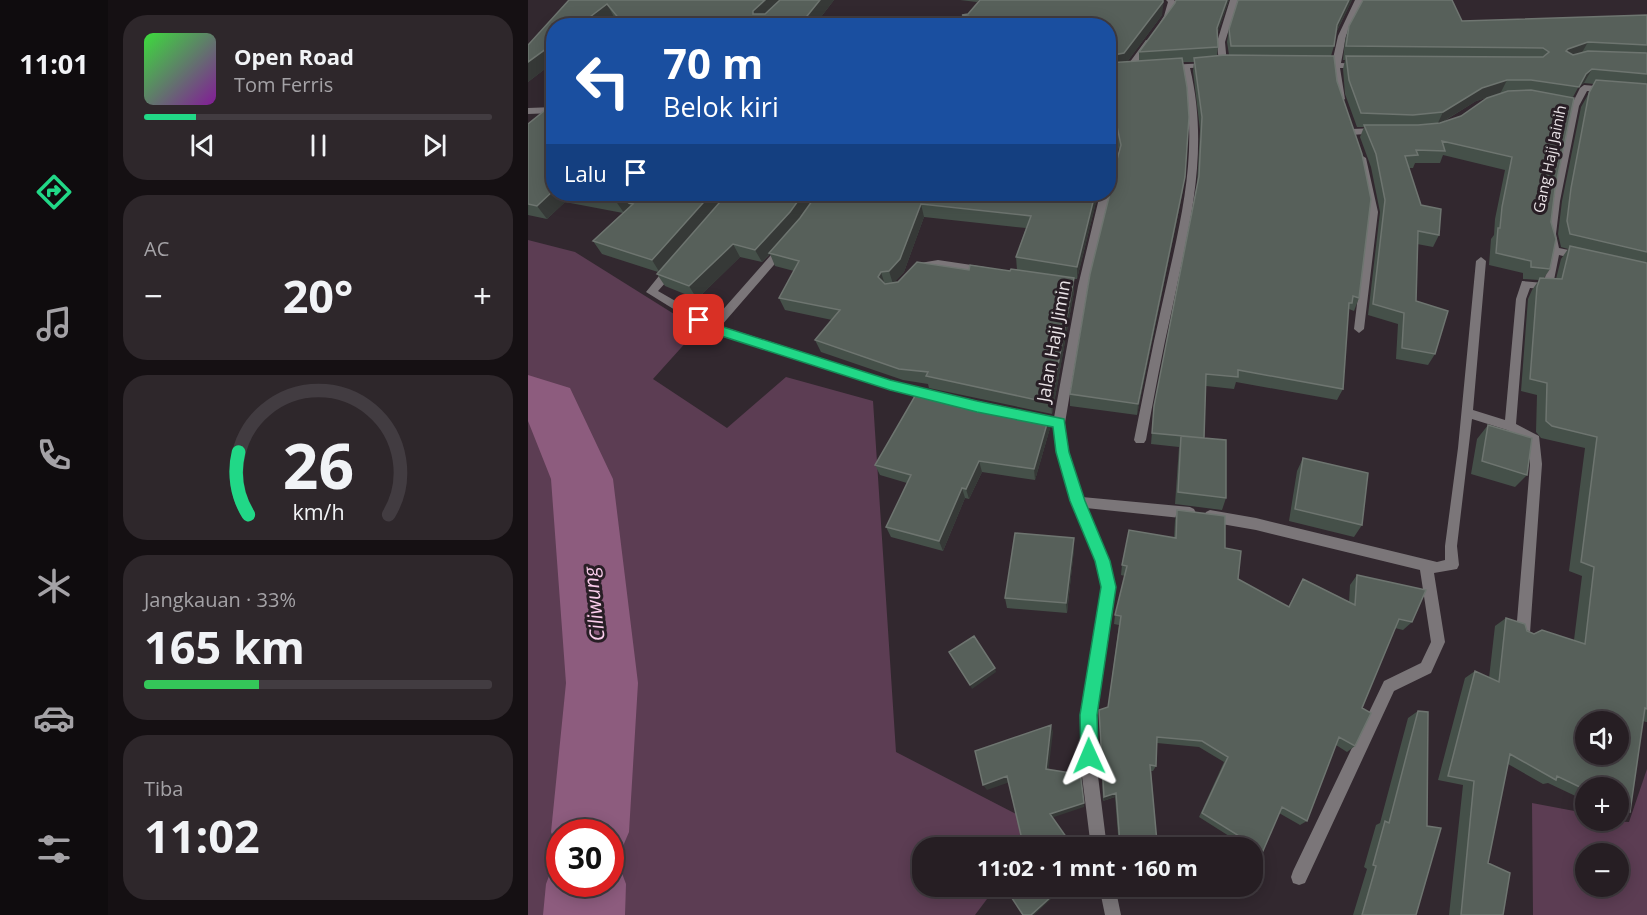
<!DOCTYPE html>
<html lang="id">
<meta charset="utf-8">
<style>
body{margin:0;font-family:"Open Sans",sans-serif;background:#2e272b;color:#f1f3f6;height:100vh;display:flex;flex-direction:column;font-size:22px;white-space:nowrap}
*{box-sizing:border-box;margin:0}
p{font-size:20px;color:#a4a2a6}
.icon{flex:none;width:33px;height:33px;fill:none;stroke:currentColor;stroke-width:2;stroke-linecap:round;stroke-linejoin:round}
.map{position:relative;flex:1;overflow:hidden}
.details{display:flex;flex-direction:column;gap:15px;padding:15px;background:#151013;width:420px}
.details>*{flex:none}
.top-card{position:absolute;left:18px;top:18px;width:570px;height:183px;border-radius:24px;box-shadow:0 3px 15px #0003,0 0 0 2px #423c41;background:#1a4fa0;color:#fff;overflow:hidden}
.fabs{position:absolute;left:1047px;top:711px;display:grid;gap:12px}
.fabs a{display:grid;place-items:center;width:54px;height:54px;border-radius:50%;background:#261e23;box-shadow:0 3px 15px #0003,0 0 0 2px #423c41;font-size:30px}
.speed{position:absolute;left:18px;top:819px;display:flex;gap:12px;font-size:30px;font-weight:700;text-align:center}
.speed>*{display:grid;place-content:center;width:78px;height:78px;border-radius:50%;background:#261e23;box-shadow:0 3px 15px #0003,0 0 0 2px #423c41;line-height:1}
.speed .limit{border:9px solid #d22;background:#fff;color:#111}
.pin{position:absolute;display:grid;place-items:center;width:51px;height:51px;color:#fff;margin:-26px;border-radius:12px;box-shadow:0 3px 9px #0006}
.me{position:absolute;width:66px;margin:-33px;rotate:359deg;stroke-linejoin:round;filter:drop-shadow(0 0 4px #0008)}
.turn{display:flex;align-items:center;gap:21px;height:126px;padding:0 18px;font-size:27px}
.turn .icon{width:78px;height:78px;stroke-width:2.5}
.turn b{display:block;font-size:42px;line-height:51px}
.then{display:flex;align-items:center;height:57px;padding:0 18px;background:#0003;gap:12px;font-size:22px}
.big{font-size:45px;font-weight:700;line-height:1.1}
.details .card{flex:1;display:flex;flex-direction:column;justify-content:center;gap:9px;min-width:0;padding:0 21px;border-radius:24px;background:#2e272b}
.details .dial{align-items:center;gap:0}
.dial svg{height:156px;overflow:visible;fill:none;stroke:#423c41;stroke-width:7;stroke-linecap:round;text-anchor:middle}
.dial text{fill:#f1f3f6;stroke:none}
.song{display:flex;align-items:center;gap:18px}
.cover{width:72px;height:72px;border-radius:9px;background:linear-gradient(135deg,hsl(120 70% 55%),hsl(290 70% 35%))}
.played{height:6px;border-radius:3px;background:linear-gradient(90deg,#21d887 15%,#423c41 15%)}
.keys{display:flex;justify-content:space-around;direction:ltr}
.heat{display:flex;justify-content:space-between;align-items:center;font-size:33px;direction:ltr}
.charge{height:9px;border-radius:4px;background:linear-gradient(90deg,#34c759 33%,#423c41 0)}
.trip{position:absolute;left:384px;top:837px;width:351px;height:60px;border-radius:24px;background:#261e23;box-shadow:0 3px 15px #0003,0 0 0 2px #423c41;font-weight:700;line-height:60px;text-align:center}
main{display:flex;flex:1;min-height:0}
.tabs{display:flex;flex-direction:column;width:108px;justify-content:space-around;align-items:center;background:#0f0c0e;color:#a4a2a6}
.tabs .icon{width:42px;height:42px}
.tabs .active{color:#21d887}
.tabs b{font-size:27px;color:#f1f3f6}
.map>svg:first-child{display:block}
</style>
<main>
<nav class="tabs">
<b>11:01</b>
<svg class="icon active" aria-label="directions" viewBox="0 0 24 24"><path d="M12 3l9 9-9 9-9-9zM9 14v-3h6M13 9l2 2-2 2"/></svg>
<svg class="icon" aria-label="music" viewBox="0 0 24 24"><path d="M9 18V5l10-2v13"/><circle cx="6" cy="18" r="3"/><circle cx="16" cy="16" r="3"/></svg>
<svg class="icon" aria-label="phone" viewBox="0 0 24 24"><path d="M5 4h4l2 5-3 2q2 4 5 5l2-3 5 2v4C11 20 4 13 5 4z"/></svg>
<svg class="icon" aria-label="climate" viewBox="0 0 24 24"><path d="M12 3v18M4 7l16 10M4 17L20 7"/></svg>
<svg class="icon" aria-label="car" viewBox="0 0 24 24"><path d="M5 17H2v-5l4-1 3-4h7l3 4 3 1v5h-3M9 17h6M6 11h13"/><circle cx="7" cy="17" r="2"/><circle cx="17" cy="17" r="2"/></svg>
<svg class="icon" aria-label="filters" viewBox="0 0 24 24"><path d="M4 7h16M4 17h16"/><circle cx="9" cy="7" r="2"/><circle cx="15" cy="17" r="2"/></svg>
</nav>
<section class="details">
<div class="card">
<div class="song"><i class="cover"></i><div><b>Open Road</b><p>Tom Ferris</p></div></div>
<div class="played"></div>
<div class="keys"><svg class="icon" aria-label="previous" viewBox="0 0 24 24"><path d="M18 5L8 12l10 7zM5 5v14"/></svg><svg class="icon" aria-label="pause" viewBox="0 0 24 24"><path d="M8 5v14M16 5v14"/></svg><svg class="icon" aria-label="next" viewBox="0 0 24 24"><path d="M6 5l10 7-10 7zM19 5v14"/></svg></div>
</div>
<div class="card"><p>AC</p>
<div class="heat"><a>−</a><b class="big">20°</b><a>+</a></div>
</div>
<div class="card dial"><svg viewBox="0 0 100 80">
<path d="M14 69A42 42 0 1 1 86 69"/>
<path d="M14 69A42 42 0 0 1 9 37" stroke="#21d887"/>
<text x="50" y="56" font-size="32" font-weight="700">26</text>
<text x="50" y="72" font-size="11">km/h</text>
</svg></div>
<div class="card"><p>Jangkauan · 33%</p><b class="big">165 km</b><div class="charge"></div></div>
<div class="card"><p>Tiba</p><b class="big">11:02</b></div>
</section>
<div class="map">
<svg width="1119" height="915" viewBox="0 0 1119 915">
<rect width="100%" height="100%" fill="#32282f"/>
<path fill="#5c3d53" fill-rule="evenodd" d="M0,240L47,252L170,329L125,379L199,428L258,377L345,401L368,752L513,827L497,847L394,848V886L468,887L447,915H0ZM32,832H82V884H32Z
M1119,769V915H1005L1004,803L1057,813L1058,820L1101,822ZM1058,854H1090V886H1058Z"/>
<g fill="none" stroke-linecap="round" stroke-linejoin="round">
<path fill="#8d5c7e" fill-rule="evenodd" d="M0,375L42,388L85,479L110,683L101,832L89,860L98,884L97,915H15L18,884L29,855L32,854V884H82V832H32V853L23,832L38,683L23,479L0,421Z"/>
<path fill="#7b7679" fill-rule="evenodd" d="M638,0H646L648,2L644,16L638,26H635L631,24L636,16L640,2Z
M702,0H710L697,42L699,64L695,66L691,64L689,42Z
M827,0H835L818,36L813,63L831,64L835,66L831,68H812L817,99L813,102L809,99L804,68L791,67L787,65L791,63H804L810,36Z
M618,40L625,42L603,72H597L596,70Z
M681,63L685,65L684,67L662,68C682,152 661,227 644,309C634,353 626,396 618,440L616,443H608L606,440C615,396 623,353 633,309C651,227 673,153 654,69H639L635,67L639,65Z
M1056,85L1080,87L1084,90L1080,93L1059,91L1051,106L1032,201L1028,234L1031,248L1055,253L1056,256L1051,260L1031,255L1024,290L1002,288L998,299L988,424L1011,436L1014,464L1002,633L1000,638L995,640L990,638L988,633L1002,464L1001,442L979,430L944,419L929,546L931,565L929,569L906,573L917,642L903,673L866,691L777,883L771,885L765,883L763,877L765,871L856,681L893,663L903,642L892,570L728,530L682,522L678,520L676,516L678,512L682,510L728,518L909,562L917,560V546L930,448L948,261L953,257L958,261L945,410L977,420L988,299L994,281L1016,283L1022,251L1018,234L1022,201L1043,106L1052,88Z
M26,107V113L0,114V108Z
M580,121L584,124L590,159L585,178L580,181Z
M849,128L853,131L852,133L823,135L819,132L823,129Z
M833,155L838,158L850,212L836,329L831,333L826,329L840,212L828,158Z
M580,192L582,194L560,286L537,423L540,452L554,497L662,507L666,509L668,513L666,517L662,519L558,508L581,561L587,587L568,715L570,776L579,848H563L554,776V715L573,587L567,561L543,502L528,452L525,423L550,286L572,194Z
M254,246L258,247V251L193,326L362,380L408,392L410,395L408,398L404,400L362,390L181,331L118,292L139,266H147V272L130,291L184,322L250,247Z
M410,260L457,267L462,271L457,275L410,268L392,271L387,267L392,263Z
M571,886H587L593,915H577Z"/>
</g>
<path fill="#455049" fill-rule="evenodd" d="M37,0H306L286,26H93L86,17L75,26H26V62L0,82V45L41,0Z
M432,0H451L449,2Z
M648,0H701L689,34L690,47L689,56L701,55L699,42L701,29L824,0L808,33L806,46L803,56L831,298L826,311L821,309L820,311L815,389L809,400L708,382L706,389L678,386L676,438L698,498L694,510L647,504L651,447L623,444L626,406L669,185L672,130L665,71L666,62H654L655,190L609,415L542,406V394L582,191L580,170L587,167L591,152L585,122L584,103H580V26H435L434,15H634L599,62L611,61V52L647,3Z
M1119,15V722H1118L1115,721L1102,812L1090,814V788H1058V801L1020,783L1015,784L980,764L960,863L975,915H921L935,785L910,780L937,678L947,671L961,678L967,626L978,618L1006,634L1046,640L1054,576L1041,571L1057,448L1013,438L1008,432L1009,395L993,391L1000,299L1004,290L1011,280L995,279V273L961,265L963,239L966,235L967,219L977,170L915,155L912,163H887L885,168H881L893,205L911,235L905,247L889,244L888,301L907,354L900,365L868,359L870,324L840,315L852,212L843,167L832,137L836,127H829L817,94L815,69L817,60H815L817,40L821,26ZM1056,83L1066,84L1053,107L1034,201L1030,234L1033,247L1040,249L1033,259L1028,279L1016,278L1022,269L1023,222L1027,189L1045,97L1051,86ZM968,95L933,116L913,123L948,101Z
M0,124L26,194H289L271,219L289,194H570L549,279H546V291L524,414L401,388L400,384L375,380L293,352L287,340L304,320L257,310L251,298L266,271L247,266L242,254L234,262L212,257L169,299L137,286L129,274L130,272L74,254L65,241L95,213L37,202L19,219L0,215ZM396,217L498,228L488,257L489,270L482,271L441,270L366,282L376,272Z
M960,425L999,475L987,487L943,474L949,439Z
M522,428L507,480L454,472L441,499L437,498L415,551L363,537L358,527L379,483L352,475L347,465Z
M775,458L834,525L826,537L761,521L769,471Z
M649,510L697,548L710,579L760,607L775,579L821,602L822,585L829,575L884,622L875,630L867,628L834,708L827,746L819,752L808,745L779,821L772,825L751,813L735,851L729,853L724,850V848H720L671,817L696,762L671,747L629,743L628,766L625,771H623L629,842L627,845L591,847L587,797L575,801L571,710L580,707L591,625L586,624L587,615L597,576L593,575L594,565L646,538L647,520Z
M546,549L539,613L479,608L477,598Z
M890,711L888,915H825L839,869L836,867L848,825L852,823L880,718Z"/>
<path fill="#363937" d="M237,0H256L229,24L225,14V11Z
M292,0H306L286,26H271Z
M635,0H636L634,15L596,66L580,69V56Z
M699,0H701L687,41L689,28Z
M821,0H824L805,38L809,25Z
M79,4L86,17L75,26H50Z
M1060,42L1052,56L1032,62L1040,49Z
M26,43V62L0,82V62Z
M1064,69L1056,83L1050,87L1058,74Z
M979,80L972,94L948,101L909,125L915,112L954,88Z
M582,177V190L580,191V178Z
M657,177L655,190L609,415L610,404Z
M26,190V194H31L37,202L19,219L9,206Z
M93,194H112L101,203L102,206L96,213L87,200Z
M183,194H201L132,273L124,260Z
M275,194H289L267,225L234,262L227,250Z
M567,194H570L549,279V267Z
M393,204L396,217L376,272L365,284L361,271Z
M205,244L212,257L169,299L161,286Z
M353,272L357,285L350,277Z
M546,278V291L524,414L523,403Z
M521,417L522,428L507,480L506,469Z
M451,461L454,472L441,499L438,489Z
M434,488L437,498L415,551L411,541Z
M546,538V549L539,613L538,603Z
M467,668L468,672L444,689L442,685Z
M523,725L525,732L520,774L518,769Z
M479,776L482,782L459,790L455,785Z
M588,793L587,797L575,801L576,797Z
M556,803V807L523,818L522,814Z
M535,886H537L506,915H503Z"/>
<path fill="#57605a" stroke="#6e7570" stroke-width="1.5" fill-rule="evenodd" d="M41,0H237L225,11V14H237L252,0H292L271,26H97L79,4L50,26H26V43L0,62V45Z
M452,0H635V2L596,53L580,56V26H487L434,15L440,14Z
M648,0H699L689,28L690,47L611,52L647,3Z
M710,0H821L809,25L806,46H703L701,29Z
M835,0H924L934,21L1119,15V45L1060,42L1040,49L1038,51L1045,55L1060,51L1119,53V74L1064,69L1058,74L1051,87L1003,80H979L954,88L915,112L885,115L833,113L821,80L818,56L1015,57L1021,52L1015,48L818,46L821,26Z
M697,55L806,56L809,81L834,154L843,199L831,298L825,296L824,303H821L815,389L710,370V377L678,374L676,438L624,433L626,406L671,176L674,117L666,58Z
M654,58L659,87L661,117L657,177L610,404L542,394L562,274L585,181L582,177L580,178V170L587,167L593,145L585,108L584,89H580V63Z
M1068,80L1119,84V252L1042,234L1039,221L1043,188L1061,93Z
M1003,90L1046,98L1027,189L1023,222L1028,239L1022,269L1003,267V261L968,253L970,228H972L974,207L984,157L914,141L917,151L888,150L890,155L877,156L893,205L913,209L911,235L890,231L888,301L920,311L907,354L874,348L876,313L845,304L857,200L848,154L836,125H890L912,123L933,116L959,98L980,91Z
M26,103V190L9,206L0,204V124Z
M52,194H93L87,200Z
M109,194H183L124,260L65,241L105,204L101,203Z
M199,194H275L262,212L227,250L205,244L161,286L129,274Z
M289,194H567L549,267L488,257L503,216L393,204L372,259L361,271L353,272L350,277L357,284L370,282L389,262L441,270L442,265L482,271L483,269L546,278L523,403L398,376L400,372L371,369L287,340L312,310L251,298L271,261L241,253L272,218Z
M1042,246L1119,263V709L1117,708L1102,812L1090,807V788H1058V790L1029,776L1028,780L982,754L960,863L982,873L975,915H933L946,781L920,776L947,671L971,682L978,618L997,624L999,631L1006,634L1014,630L1057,644L1066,567L1053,562L1069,437L1024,426L1018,421L1019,383L1002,379L1009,287L1012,278L1034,279ZM1058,722H1090V754H1058Z
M391,389L521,417L506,469L451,461L438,489L434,488L411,541L358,527L383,475L347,465Z
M960,425L1004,438L999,475L954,461Z
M653,436L698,440V498L650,492Z
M775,458L840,473L834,525L767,509Z
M649,510L697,516V548L713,551L710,579L761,607L775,579L827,605L829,575L898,590L884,622L871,619L834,708L843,713L827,746L811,737L779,821L754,807L735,851L674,813L700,757L674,741L629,737L628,766L622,765L629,842L592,844L588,793L576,797L571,710L580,707L593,616L587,615L599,566L594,565L601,530L648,538Z
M487,533L546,538L538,603L477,598Z
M446,636L467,668L442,685L421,652Z
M890,711L900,712L899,826L913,828L888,915H834L848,866L845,865L857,821L861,823Z
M523,725L518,769L549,774L551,763L556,803L522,814L546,848H496L479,776L455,785L447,751Z
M476,886H535L503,915H495Z"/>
<path fill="#21d887" stroke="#158c58" stroke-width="1.5" d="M171,316L189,325L362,380L449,401L536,419L541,452L557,501L582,561L588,587L569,715L570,756L567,762L561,764L555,762L553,756L552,715L573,587L567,561L542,501L528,452L525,427L449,412L362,390L181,332L165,320Z"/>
<g text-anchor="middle" stroke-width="6" stroke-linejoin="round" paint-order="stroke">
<g font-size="15" fill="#ebe4e8" stroke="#281e25">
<text transform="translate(1022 159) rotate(-78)" y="5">Gang Haji Jainih</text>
</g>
<g font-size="18" fill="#ebe4e8" stroke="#281e25">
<text transform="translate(526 341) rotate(-80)" y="6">Jalan Haji Jimin</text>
</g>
<g font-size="20" font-style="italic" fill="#fbcdec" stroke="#281e25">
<text transform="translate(66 604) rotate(-96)" y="7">Ciliwung</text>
</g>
</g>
</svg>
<div class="fabs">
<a><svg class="icon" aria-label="sound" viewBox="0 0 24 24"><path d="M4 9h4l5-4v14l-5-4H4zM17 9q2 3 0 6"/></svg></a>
<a>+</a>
<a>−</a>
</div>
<div class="speed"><div class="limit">30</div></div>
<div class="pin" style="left:171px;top:320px;background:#d93025"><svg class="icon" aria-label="arrive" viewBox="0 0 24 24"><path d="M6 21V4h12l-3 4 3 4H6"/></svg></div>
<svg class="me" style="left:561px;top:756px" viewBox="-20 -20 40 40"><path d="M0-17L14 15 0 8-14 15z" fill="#21d887" stroke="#fff" stroke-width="4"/></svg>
<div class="trip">11:02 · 1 mnt · 160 m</div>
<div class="top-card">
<div class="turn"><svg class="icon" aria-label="left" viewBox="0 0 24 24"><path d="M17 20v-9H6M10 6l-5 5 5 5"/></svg><div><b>70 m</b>Belok kiri</div></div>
<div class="then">Lalu<svg class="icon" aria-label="arrive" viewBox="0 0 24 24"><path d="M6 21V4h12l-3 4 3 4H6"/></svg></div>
</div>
</div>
</main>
